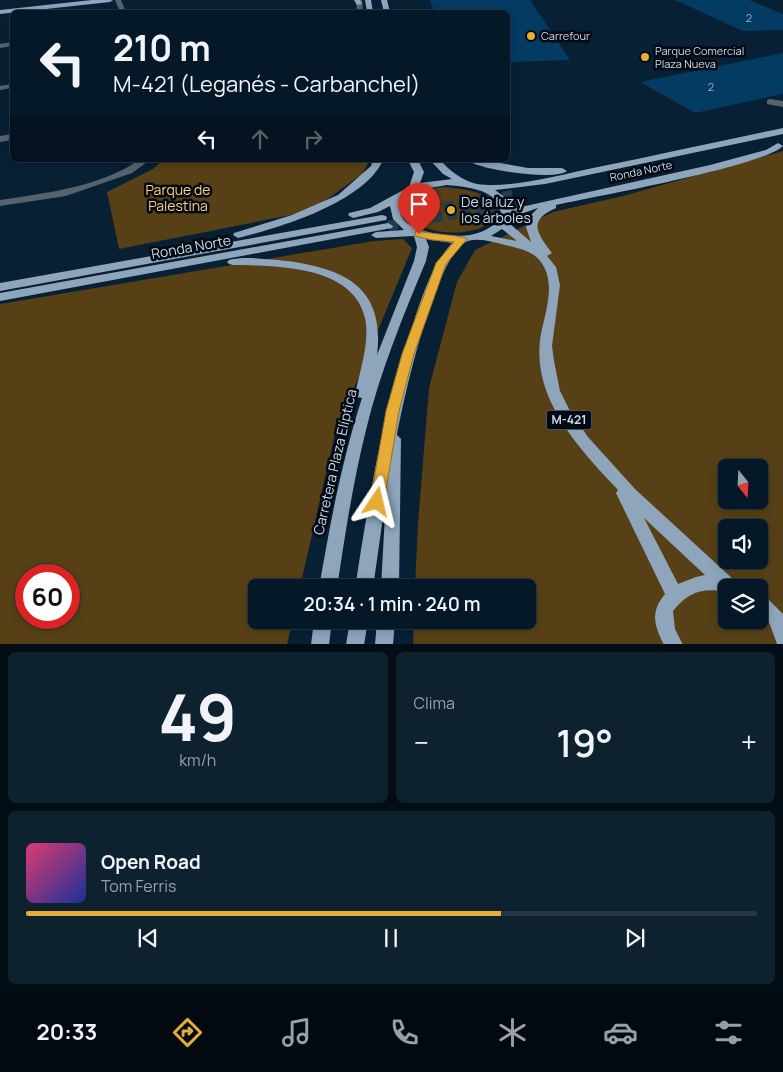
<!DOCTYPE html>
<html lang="es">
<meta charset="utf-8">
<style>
body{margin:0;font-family:Manrope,sans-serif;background:#0e212f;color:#f1f3f6;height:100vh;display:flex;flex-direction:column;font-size:19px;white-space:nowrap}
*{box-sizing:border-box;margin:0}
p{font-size:16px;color:#97a0a7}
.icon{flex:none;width:28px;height:28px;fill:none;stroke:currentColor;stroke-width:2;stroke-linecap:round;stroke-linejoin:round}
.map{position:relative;height:644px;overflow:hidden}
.drawer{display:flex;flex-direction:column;gap:8px;padding:8px;background:#030d15;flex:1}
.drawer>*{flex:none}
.banner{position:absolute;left:10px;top:10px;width:500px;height:152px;border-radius:8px;box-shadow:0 2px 8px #0003,0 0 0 1px #263744;background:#051827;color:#f1f3f6;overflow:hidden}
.needle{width:32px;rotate:162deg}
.buttons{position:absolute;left:718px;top:459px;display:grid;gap:10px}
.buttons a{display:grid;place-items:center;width:50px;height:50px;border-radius:8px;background:#051827;box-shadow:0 2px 8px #0003,0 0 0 1px #263744;font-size:25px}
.speed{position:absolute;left:15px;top:564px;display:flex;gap:10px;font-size:25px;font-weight:700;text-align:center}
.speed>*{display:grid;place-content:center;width:65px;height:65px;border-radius:50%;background:#051827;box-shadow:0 2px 8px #0003,0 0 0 1px #263744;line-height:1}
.speed .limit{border:8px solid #d22;background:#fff;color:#111}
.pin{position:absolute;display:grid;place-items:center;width:42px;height:42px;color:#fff;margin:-51px -21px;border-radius:50% 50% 50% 0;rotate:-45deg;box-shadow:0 0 5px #0007}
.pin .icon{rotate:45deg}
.me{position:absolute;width:55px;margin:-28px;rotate:10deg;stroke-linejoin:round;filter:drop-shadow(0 0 4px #0008)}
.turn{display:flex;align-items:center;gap:18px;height:105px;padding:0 20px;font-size:22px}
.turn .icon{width:65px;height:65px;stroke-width:2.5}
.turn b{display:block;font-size:35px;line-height:42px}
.lanes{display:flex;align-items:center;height:48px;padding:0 20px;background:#0003;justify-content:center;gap:25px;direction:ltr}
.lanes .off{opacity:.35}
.big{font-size:38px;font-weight:600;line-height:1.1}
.drawer .card{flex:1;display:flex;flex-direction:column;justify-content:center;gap:8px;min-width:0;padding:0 18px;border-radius:8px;background:#0e212f}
.drawer .dial{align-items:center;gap:0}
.dial b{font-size:65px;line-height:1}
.song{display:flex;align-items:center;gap:15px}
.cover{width:60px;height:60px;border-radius:8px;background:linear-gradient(135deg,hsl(340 70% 55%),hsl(230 70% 35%))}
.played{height:5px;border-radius:2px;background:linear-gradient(90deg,#e6ad36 65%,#263744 65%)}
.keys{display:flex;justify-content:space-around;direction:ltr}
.heat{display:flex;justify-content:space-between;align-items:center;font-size:28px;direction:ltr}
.drawer .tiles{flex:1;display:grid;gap:8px;grid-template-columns:1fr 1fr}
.card:last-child{grid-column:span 2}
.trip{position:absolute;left:248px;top:579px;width:288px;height:50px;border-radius:8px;background:#051827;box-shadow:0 2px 8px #0003,0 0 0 1px #263744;font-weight:600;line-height:50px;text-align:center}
.dock{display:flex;height:80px;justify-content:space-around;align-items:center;background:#020a10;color:#97a0a7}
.dock .icon{width:35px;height:35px}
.dock .current{color:#e6ad36}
.dock b{font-size:22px;color:#f1f3f6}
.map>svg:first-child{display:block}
</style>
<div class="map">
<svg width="783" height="645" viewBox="0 0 783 645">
<rect width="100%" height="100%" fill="#072034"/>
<path fill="#574015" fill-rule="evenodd" d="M783,151V644L413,645L414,620H526V588L415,587L418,523L429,388L457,282L475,250L553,212L623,196ZM726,468H759V500H726ZM726,528H759V560H726ZM726,588H759V620H726Z
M163,160H370L362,174L311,211L119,249L107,192L153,169Z
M443,187C457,188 502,192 495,215C493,222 484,227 478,229C422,246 364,198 443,187Z
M403,239L412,248L335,434L300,587L256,588V620H293L287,644L0,645V304L374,241ZM26,575H69V618H26Z"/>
<path fill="#033b63" d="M430,0H530L570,60L508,62V12H434Z
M675,0H749L783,14V30L743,31Z
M783,53V94L695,113L640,82Z"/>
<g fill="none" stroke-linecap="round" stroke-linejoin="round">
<path stroke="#243c4f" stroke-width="10" stroke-dasharray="10 5" stroke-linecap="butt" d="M399,215L513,195
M388,226L522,202"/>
<path fill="#56626c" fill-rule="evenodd" d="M115,0H121L126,12H120Z
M356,0H362L363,12H357Z
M12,42V46L0,48V44Z
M12,84V88L0,90V86Z
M770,99L783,101V107L767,104V100Z
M12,134V140L0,142V136Z
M139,160H150L132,173L66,196L0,206V200C46,193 100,187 139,160Z"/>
<path fill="#8ea5bc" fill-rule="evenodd" d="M92,0H113L110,2L0,14V10Z
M354,0H360L362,4L357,5Z
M365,0H371L373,12H367Z
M381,0H387L390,12H384Z
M783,128V134L545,184L495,190L507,199L512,209L710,165L766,150L778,143L783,146C764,166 593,197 556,205V208C527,221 537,233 552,253L547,256L556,267L560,285L552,346L554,361L560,391L570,411L588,437L635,489L734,580L743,583L745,588H726V592C703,587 688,592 673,611L675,629L683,645H664C654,625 650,612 665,594L616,493L618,490C580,449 533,401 540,340C543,318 555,291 545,269C537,251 521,249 505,245C494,242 474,236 464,243C434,263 404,397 397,435L401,439L399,588H381L386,496L373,588H355C369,498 383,410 413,324C422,296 432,265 452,243L426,239L429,247L426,261C403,316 380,372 366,430C353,482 345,535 337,588H319C330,524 342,460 362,398L357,397L355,394C360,370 370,343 365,318C353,265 276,266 233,265L229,264L227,262L229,260C244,256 264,259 279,260C340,267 386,284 377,355L414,261L417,247L414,236L376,238L371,235L376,232L404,230L393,219L390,206L378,212L353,218L348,215L349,213L370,208L409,187L414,172L408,160H418L424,172L420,183L452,179L443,174L430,160H440C450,171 463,181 477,184C510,189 560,175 593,168C657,155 720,141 783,128ZM447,185C469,187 504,190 501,219C492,227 482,233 470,235C452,238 383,232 404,199L418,190ZM538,208L531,215L526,227L531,242L509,223L512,217ZM502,229L517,241L491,236ZM644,518L705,575L696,577L678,584Z
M373,160H383C365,202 279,228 238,238L233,235L234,233L292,215L338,195L371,166Z
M467,160H483L528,168H562L567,171C555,181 479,170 467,160Z
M382,215L386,216L387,218L386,220L0,291V283Z
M388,223L393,226L392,228L0,301V293Z
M759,594L765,596L783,614V645L777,644L769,622L759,612Z
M314,620H332L329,645H311Z
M350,620H368L364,645H346Z
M377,620H395L393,645H375Z"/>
</g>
<path fill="#e6ad36" stroke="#967023" d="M419,231C429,234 461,235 467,239L446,264L414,354L399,411L384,502L382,506L377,507L372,506L370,502L386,411L402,354L436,263L454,242L432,240L415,236V232Z"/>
<g fill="#e6ad36" stroke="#020912" stroke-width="2">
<circle cx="531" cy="36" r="5"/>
<circle cx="645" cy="57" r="5"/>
<circle cx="451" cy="210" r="5"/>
</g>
<g text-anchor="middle" stroke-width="5" stroke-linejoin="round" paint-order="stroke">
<g font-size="11" fill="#99b2c7">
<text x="749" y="22">2</text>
<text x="711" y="91">2</text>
</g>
<g font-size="11" fill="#cbdae8" stroke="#020912" text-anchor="start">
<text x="541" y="40">Carrefour</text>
<text x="655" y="55">Parque Comercial<tspan x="655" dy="13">Plaza Nueva</tspan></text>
</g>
<g font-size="11" fill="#cbdae8" stroke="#020912">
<text transform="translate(641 171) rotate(-12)" y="4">Ronda Norte</text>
</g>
<rect fill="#020912" stroke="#8f9ba8" stroke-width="1" x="546.5" y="410.5" width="45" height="19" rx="4"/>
<g font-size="12" font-weight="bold" fill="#cbdae8">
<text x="569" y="424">M-421</text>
</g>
<g font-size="14" fill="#ffd079" stroke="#020912">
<text x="178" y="195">Parque de<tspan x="178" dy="16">Palestina</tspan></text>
</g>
<g font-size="14" fill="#cbdae8" stroke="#020912" text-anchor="start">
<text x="461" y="207">De la luz y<tspan x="461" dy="16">los árboles</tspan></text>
</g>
<g font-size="14" fill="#cbdae8" stroke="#020912">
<text transform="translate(191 247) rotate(-10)" y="5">Ronda Norte</text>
<text transform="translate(335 462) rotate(-77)" y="5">Carretera Plaza Elíptica</text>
</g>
</g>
</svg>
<div class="buttons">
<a><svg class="needle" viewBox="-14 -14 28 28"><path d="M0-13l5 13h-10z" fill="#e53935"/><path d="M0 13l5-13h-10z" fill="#97a0a7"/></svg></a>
<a><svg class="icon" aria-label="sound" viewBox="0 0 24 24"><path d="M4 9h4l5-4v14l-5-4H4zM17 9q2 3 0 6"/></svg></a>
<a><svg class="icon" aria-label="layers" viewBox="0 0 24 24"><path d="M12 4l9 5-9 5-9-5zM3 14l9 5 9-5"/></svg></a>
</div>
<div class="speed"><div class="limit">60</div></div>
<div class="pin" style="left:419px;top:234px;background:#d93025"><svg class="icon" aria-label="arrive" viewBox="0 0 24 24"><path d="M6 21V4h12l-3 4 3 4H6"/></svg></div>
<svg class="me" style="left:377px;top:502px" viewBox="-20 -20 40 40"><path d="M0-17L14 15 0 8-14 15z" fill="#e6ad36" stroke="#fff" stroke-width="4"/></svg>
<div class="trip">20:34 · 1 min · 240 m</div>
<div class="banner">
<div class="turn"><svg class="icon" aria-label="left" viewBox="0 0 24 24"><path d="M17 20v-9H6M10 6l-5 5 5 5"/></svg><div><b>210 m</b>M-421 (Leganés - Carbanchel)</div></div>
<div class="lanes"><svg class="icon" aria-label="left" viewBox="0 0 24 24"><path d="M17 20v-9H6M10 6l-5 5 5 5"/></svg><svg class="icon off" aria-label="ahead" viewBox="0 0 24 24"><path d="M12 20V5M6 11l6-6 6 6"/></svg><svg class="icon off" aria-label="right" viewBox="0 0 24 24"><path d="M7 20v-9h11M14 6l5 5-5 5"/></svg></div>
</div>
</div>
<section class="drawer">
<div class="tiles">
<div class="card dial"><b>49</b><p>km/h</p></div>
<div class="card"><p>Clima</p>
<div class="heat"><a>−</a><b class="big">19°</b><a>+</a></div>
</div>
<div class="card">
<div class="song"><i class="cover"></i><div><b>Open Road</b><p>Tom Ferris</p></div></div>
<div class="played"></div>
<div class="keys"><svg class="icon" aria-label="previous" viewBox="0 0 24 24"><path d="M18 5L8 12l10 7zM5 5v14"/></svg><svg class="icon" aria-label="pause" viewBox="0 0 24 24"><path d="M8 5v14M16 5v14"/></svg><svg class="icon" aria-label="next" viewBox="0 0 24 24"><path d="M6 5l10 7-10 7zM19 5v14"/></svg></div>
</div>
</div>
</section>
<nav class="dock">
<b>20:33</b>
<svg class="icon current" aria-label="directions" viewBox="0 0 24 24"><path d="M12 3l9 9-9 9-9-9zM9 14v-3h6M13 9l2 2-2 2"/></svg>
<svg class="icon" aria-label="music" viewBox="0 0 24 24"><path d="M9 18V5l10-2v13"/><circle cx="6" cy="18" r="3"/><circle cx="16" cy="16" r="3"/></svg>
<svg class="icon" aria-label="phone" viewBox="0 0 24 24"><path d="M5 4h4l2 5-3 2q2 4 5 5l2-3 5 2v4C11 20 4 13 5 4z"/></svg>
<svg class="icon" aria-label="climate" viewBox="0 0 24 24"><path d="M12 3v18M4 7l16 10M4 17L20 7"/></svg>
<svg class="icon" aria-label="car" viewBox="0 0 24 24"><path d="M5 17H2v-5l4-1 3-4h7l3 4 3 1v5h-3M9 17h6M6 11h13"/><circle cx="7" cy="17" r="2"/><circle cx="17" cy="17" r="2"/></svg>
<svg class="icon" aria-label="filters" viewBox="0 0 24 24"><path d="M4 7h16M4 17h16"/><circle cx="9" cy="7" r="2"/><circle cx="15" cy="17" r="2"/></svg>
</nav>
